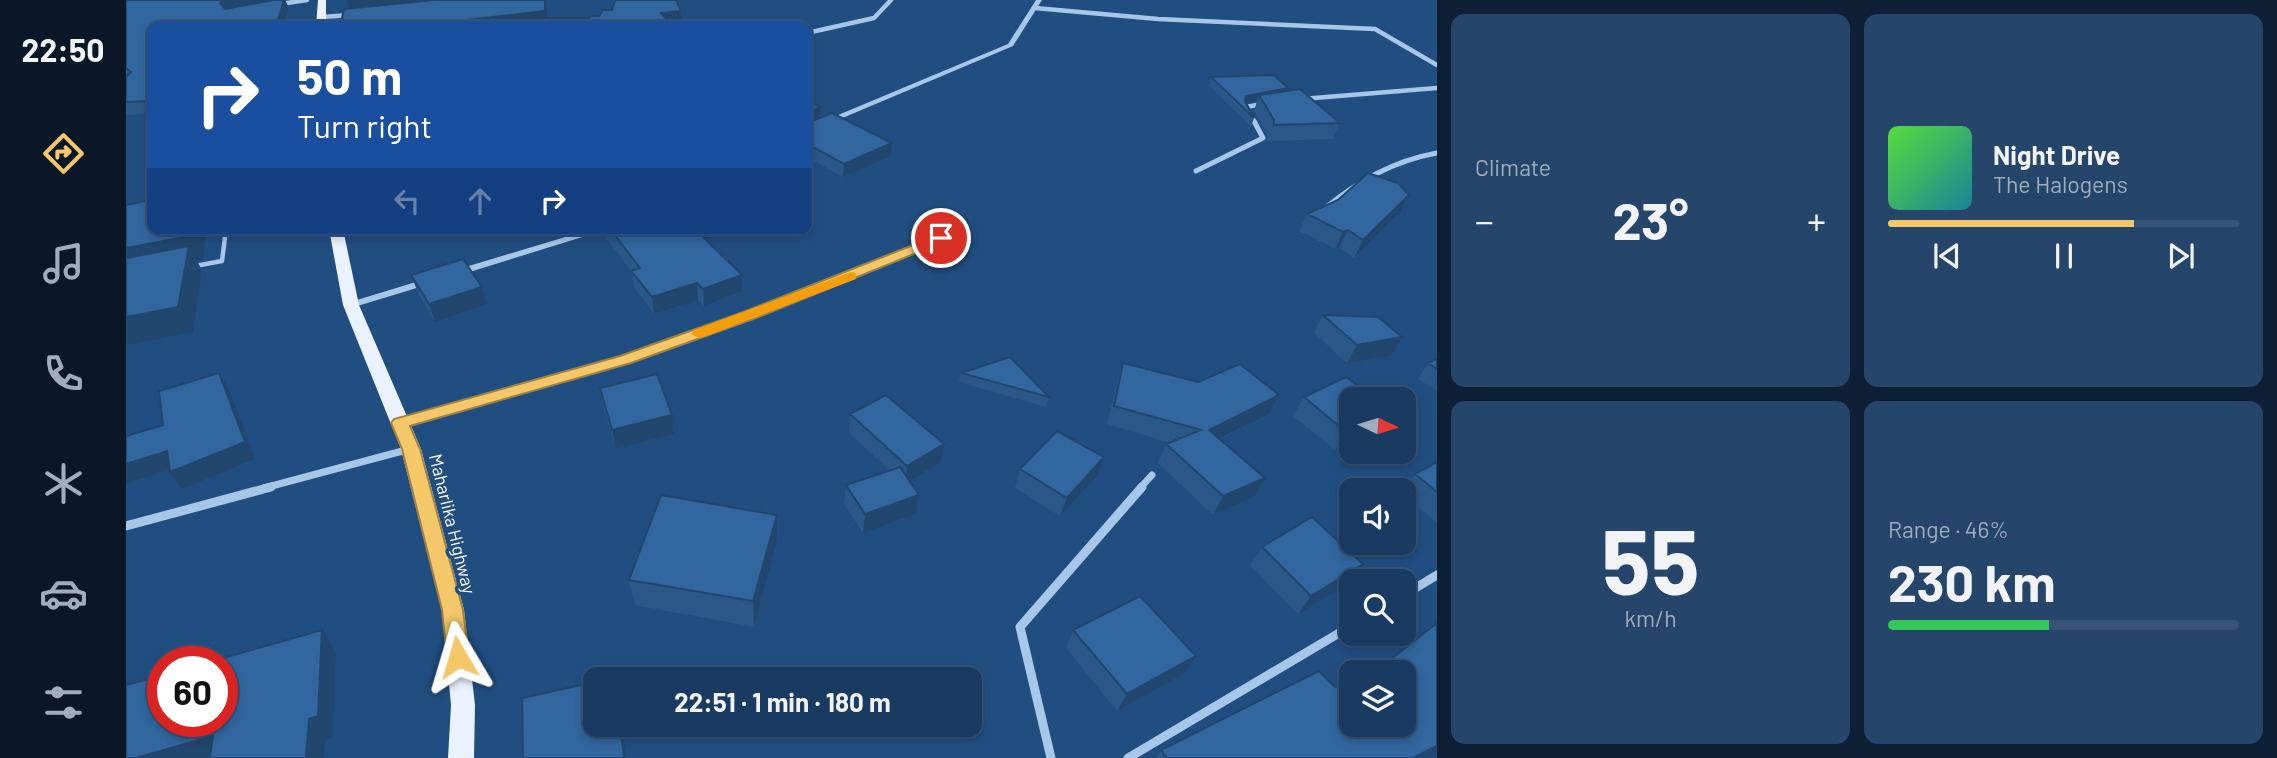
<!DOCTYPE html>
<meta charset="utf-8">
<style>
body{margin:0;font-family:Barlow,sans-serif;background:#26456a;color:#f1f3f6;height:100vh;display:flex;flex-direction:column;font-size:26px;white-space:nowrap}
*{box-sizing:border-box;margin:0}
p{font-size:23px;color:#9fadbd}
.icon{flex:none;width:38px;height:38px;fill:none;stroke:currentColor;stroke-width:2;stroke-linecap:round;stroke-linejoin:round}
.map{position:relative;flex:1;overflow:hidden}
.side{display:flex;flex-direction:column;gap:14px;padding:14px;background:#0e2035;width:840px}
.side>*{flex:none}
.hud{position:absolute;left:21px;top:21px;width:665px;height:214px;border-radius:14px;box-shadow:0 4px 10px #0003,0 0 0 2px #375476;background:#1a4fa0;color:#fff;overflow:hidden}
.needle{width:46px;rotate:94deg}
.buttons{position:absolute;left:1213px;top:387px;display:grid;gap:14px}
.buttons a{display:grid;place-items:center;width:77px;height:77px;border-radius:14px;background:#193a61;box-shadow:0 4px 10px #0003,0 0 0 2px #375476;font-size:35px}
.speed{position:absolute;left:21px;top:646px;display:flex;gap:14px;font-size:35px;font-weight:700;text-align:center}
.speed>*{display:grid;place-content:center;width:91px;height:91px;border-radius:50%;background:#193a61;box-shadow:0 4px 10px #0003,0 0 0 2px #375476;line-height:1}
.speed .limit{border:10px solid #d22;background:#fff;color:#111}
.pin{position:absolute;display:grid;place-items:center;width:60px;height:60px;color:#fff;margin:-30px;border:4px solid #fff;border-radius:50%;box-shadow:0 2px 7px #0007}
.me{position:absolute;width:77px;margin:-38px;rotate:353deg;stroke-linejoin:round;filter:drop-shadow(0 0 5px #0008)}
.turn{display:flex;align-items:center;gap:24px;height:147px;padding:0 35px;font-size:32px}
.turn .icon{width:91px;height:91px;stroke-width:2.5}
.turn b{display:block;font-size:49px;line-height:60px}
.lanes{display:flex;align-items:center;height:66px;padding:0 35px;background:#0003;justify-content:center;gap:35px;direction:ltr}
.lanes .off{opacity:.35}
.big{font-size:52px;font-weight:700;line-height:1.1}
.side .card{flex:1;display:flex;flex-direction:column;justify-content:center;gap:10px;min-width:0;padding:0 24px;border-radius:14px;background:#26456a}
.side .dial{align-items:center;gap:0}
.dial b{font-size:91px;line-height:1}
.song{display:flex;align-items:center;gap:21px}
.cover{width:84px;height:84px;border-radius:10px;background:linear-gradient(135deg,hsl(110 70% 55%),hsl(190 70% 35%))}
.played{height:7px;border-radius:4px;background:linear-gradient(90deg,#f4c769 70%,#375476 70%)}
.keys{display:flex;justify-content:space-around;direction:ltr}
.heat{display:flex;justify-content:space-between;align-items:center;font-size:38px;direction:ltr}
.charge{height:10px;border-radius:5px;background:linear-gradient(90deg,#34c759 46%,#375476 0)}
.side .tiles{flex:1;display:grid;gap:14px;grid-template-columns:repeat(2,1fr)}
.trip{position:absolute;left:457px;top:667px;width:399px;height:70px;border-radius:14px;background:#193a61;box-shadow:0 4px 10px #0003,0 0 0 2px #375476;font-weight:700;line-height:70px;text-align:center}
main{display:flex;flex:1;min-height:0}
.tab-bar{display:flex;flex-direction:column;width:126px;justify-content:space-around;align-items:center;background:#0a1727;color:#9fadbd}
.tab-bar .icon{width:49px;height:49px}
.tab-bar .active{color:#f4c769}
.tab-bar b{font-size:32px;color:#f1f3f6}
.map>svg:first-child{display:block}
</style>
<main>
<nav class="tab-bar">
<b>22:50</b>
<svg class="icon active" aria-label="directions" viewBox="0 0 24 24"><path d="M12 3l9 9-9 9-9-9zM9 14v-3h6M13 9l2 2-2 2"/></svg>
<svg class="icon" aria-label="music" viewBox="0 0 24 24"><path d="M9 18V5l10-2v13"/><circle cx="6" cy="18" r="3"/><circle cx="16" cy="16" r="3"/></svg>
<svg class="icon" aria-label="phone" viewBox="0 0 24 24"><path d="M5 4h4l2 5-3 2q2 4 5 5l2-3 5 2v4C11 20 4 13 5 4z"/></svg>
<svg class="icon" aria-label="climate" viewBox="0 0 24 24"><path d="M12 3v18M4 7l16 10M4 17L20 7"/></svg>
<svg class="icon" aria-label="car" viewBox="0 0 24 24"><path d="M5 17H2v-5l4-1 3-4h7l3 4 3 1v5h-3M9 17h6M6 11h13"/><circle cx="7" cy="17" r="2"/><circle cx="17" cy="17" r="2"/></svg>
<svg class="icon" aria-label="filters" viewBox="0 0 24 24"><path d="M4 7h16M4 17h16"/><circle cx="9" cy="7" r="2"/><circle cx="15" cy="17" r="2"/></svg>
</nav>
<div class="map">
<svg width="1311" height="758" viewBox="0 0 1311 758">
<rect width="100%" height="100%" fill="#214e81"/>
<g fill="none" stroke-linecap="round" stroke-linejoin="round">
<path stroke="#a7c7e8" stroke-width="4.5" d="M69,266L96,261L100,229"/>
<path stroke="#a7c7e8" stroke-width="4.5" d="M154,4L181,0
M909,8L1032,19L1249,29L1311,65
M195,17L226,15
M681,33L748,18L765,0
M1176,99L1311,88
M1129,123L1120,107L1136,104"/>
<path stroke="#a7c7e8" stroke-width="5" d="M1070,171L1137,138L1128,121
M1198,209C1232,181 1267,161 1311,153
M712,281L815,238"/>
<path stroke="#a7c7e8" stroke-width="7" d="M274,423L499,359L717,280
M138,488L284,449
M1014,488L1026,475"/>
<path stroke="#a7c7e8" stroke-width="9" d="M0,526L145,487
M1278,595L1311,575
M925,758L894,627L1016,487
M1002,758L1225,626"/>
<path fill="#a7c7e8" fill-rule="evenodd" d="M910,0H916L887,46L681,133V128L882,44Z
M466,229H482L334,275H326L325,273L326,271Z
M303,278L307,279L308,281L307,283L225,308L219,305L221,303Z"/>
<path fill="#eaf2fd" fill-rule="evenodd" d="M192,0H200V26H190Z
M203,229H217L233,305L295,449L338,610L349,705L348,758H322L325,705L316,610L275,449L217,305Z"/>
</g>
<path fill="#2a5888" d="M0,0H159L163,8L158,26H26V113L0,115V77L1,75L0,74Z
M1085,77L1161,91L1214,123L1207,139L1141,141L1142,136L1128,111L1131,101L1120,103L1128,118L1125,127L1083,85Z
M681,100L694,117L765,156L717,177L681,157Z
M1283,195L1274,212L1228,258L1213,247L1209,249L1173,231L1181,214Z
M477,229H607L578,239L616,291L578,306L572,300L528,314L508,287L505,271L478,235Z
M285,275L361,304L309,322L292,293Z
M1197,315L1276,337L1265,356L1221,363L1188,333Z
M1311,359V391L1292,379L1302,363Z
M997,363L1143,414L1094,439L1139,478L1129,496L1087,515L1032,463L1040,444L1045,443L981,424L991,381Z
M835,373L923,397L920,407L833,382Z
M1220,377L1225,442L1209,450L1167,416L1178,397Z
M474,388L548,434L490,449L477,406Z
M724,414L815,462L784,481L793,495L790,514L737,533L718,504L720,485L763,470L723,433Z
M1311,462V523L1278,495L1277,490L1289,474Z
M894,469L971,476L934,516L889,488Z
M651,541L628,627L509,605L503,580Z
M1136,547L1237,564L1223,583L1172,614L1124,565Z
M947,630L1059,673L991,711L940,648Z
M1209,687L1311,753L1301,758H1030L1035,750Z"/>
<path fill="#22476f" d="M97,0H155L98,14L94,3Z
M158,0H159L163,8L158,26H150Z
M221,0H320L224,9Z
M420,0L421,22L386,26H290Z
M555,11L556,20L536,22L535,13Z
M1162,88L1159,96L1133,95L1131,101L1117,104L1120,96Z
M694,107V120L681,125V113Z
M766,143L765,156L717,177L718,164Z
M1283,195L1274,212L1228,258L1237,240Z
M65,229H81L77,260L71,261L76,270L67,332L0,345V248Z
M236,229H277L239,237Z
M566,229H607L567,243Z
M1222,230L1213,247L1209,249L1217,232Z
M616,275V291L578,306L577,289Z
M571,283L572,300L528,314L526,297Z
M356,287L361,304L309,322L303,304Z
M1276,337L1265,356L1221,363L1231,345Z
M93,373L103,389L129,459L56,489L44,472Z
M1153,395L1143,414L1074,448L1083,430Z
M546,415L548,434L490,449L486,430Z
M1225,429V442L1209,450L1220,432Z
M818,444L815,462L779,484L781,466Z
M41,451L53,467L0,484V464Z
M978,457L971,476L934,516L941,498Z
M1139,478L1129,496L1087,515L1097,496Z
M793,495L790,514L737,533L739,514Z
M651,515V541L628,627L627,601Z
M1237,564L1223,583L1172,614L1185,596Z
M196,630L210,652L207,737L199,740L198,758H180L183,719Z
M1070,656L1059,673L991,711L1001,694Z
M494,724H496L500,758H498Z
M87,736L100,758H10Z
M1311,746V753L1301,758H1287Z"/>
<path fill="#31669e" stroke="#22476f" stroke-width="2" d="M0,0H97L94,3L99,9L148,0H158L150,26H26V101L0,102V77L5,72L0,68Z
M308,0H419V11L290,26H183L215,22L218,9Z
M489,0H550L555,11L535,13L547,26H414L412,18H464L465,16H473L477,10H486Z
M1148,75L1162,88L1120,96L1119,101L1128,118L1085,77Z
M1174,89L1214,123L1148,125V120L1133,95Z
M681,100L694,107L681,113Z
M706,113L766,143L718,164L681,144V123Z
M1242,173L1272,183L1283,195L1237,240L1222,230L1217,232L1181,214L1212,200Z
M26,186V229H65L64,236L0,248V205L19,201Z
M484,229H569L616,275L577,289L571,283L526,297L505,271L514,268Z
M63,246L52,307L0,317V258Z
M337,259L356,287L303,304L285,275Z
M1197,315L1252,317L1276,337L1231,345Z
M884,357L923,397L835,373Z
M1311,359V369L1302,363Z
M997,363L1072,382L1114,364L1153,395L1083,430L1139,478L1097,496L1040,444L1075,430L988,406Z
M93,373L119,442L44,472L41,451L0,464V436L37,425L33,391Z
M531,374L546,415L486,430L474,388Z
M1220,377L1249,399H1225V429L1220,432L1178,397Z
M760,395L818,444L781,466L724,414Z
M931,431L978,457L941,498L894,469Z
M1311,462V492L1289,474Z
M774,467L793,495L739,514L720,485Z
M535,495L651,515L627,601L503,580Z
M1186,517L1237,564L1185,596L1136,547Z
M1014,596L1070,656L1001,694L947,630Z
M1311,623V746L1287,758H1041L1035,750L1193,671L1209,687L1225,679V724H1278V672H1239L1264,660Z
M196,630L192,716L183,719L180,758H84L87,736L10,758H0V685L37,675V721H96V662H83Z
M469,682V724H494L498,758H397L396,698Z"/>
<path fill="#f4c769" stroke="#9f8144" stroke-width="2" d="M815,234L820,236V241L630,318L505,363L284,426L294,449L337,610L343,657L340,664L332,667L324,664L321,657L316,610L276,449L265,423L268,419L494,356L620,311Z"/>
<path fill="#f59e0b" d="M725,272L730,273V279L578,337L573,338L565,334L568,330Z"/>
<g text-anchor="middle" stroke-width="7" stroke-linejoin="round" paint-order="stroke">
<g font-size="18" fill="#fff" stroke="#214e81">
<text transform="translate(326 524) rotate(76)" y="6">Maharlika Highway</text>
</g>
</g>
</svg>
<div class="buttons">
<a><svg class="needle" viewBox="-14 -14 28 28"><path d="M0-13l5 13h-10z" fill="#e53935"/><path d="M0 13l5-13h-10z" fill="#9fadbd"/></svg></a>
<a><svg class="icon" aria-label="sound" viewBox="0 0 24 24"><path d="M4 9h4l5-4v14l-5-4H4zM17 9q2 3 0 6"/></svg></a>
<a><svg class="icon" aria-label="search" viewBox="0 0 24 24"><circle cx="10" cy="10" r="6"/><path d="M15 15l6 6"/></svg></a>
<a><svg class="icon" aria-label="layers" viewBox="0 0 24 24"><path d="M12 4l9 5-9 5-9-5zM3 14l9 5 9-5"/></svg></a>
</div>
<div class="speed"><div class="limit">60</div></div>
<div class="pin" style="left:815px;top:238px;background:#d93025"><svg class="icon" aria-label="arrive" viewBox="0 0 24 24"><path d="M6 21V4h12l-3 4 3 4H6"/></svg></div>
<svg class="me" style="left:332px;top:657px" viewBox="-20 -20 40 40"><path d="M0-17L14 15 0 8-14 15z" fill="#f4c769" stroke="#fff" stroke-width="4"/></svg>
<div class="trip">22:51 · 1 min · 180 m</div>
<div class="hud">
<div class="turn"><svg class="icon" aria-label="right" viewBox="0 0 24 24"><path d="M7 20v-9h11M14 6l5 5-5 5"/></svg><div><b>50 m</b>Turn right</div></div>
<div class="lanes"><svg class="icon off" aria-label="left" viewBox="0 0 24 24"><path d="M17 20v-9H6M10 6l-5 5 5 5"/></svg><svg class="icon off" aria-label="ahead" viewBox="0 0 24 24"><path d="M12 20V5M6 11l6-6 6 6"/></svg><svg class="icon" aria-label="right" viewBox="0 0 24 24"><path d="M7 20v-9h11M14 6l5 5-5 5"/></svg></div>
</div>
</div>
<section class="side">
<div class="tiles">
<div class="card"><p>Climate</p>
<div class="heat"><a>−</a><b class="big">23°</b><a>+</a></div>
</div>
<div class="card">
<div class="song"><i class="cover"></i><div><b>Night Drive</b><p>The Halogens</p></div></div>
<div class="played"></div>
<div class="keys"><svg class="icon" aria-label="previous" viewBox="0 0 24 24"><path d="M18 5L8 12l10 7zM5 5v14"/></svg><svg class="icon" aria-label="pause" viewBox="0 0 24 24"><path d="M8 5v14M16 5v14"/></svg><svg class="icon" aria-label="next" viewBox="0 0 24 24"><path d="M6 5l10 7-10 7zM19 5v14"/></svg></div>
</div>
<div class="card dial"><b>55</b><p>km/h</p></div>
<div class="card"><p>Range · 46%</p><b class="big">230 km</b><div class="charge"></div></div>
</div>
</section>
</main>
